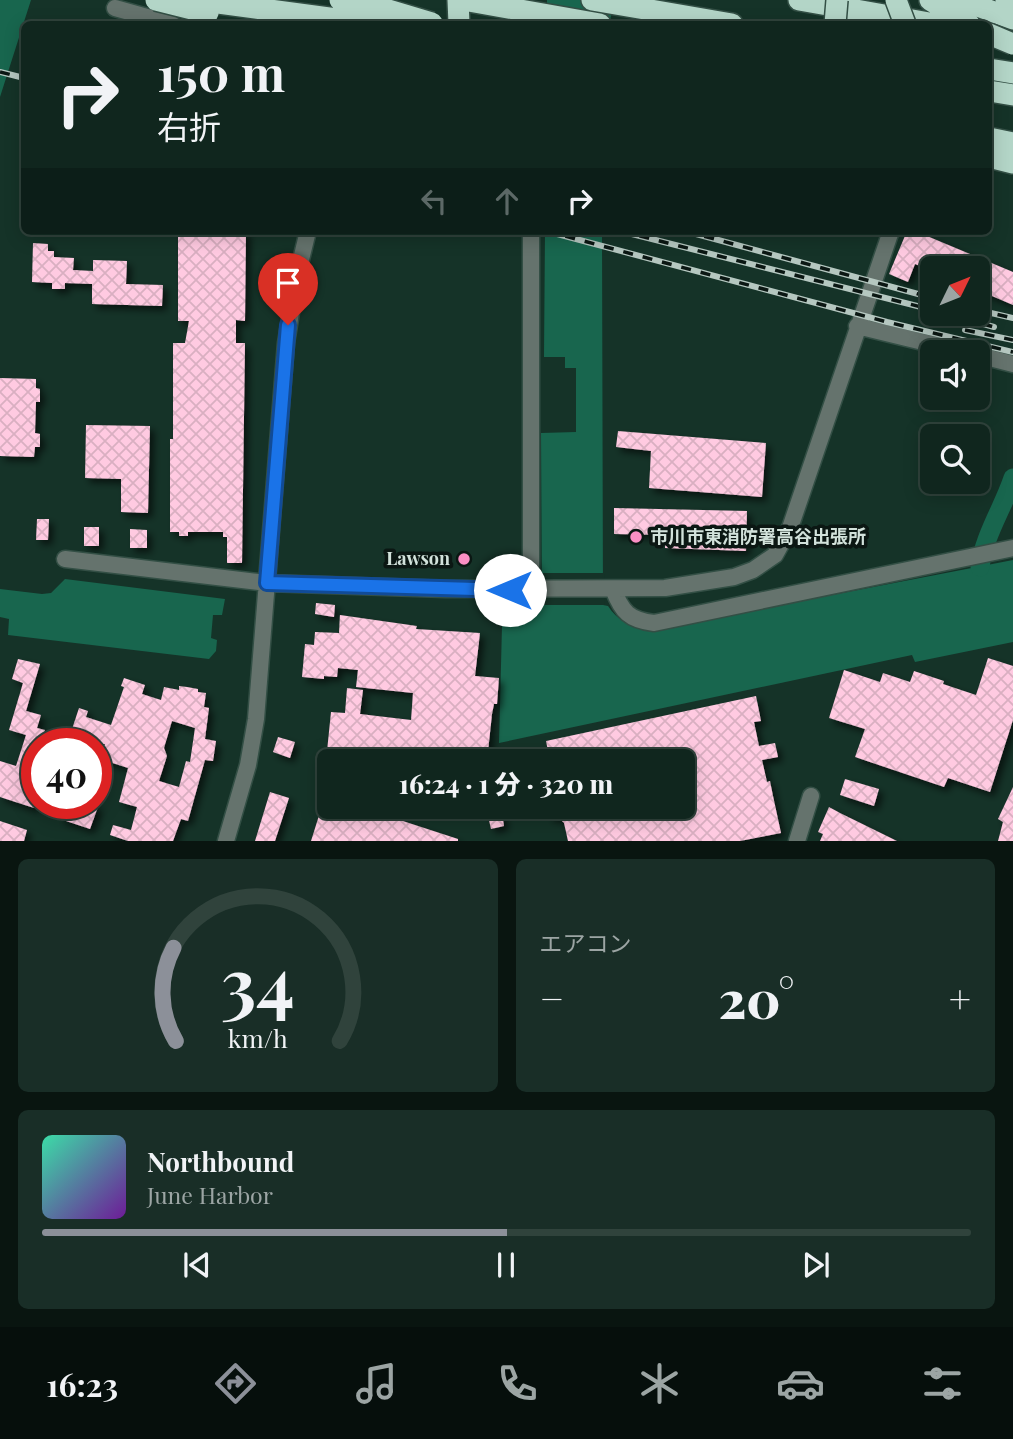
<!DOCTYPE html>
<html lang="ja">
<meta charset="utf-8">
<style>
body{margin:0;font-family:"Playfair Display","Noto Sans JP",serif;background:#192e27;color:#f1f3f6;height:100vh;display:flex;flex-direction:column;font-size:26px;white-space:nowrap}
*{box-sizing:border-box;margin:0}
p{font-size:23px;color:#9ca5a4}
.icon{flex:none;width:38px;height:38px;fill:none;stroke:currentColor;stroke-width:2;stroke-linecap:round;stroke-linejoin:round}
.map{position:relative;height:841px;overflow:hidden}
.panel{display:flex;flex-direction:column;gap:18px;padding:18px;background:#091510;flex:1}
.panel>*{flex:none}
.banner{position:absolute;left:21px;top:21px;width:971px;height:214px;border-radius:10px;box-shadow:0 4px 18px #0003,0 0 0 2px #30433c;background:#10261e;color:#f1f3f6;overflow:hidden}
.needle{width:46px;rotate:47deg}
.buttons{position:absolute;left:920px;top:256px;display:grid;gap:14px}
.buttons a{display:grid;place-items:center;width:70px;height:70px;border-radius:10px;background:#10261e;box-shadow:0 4px 18px #0003,0 0 0 2px #30433c;font-size:35px}
.speed{position:absolute;left:21px;top:728px;display:flex;gap:14px;font-size:35px;font-weight:700;text-align:center}
.speed>*{display:grid;place-content:center;width:91px;height:91px;border-radius:50%;background:#10261e;box-shadow:0 4px 18px #0003,0 0 0 2px #30433c;line-height:1}
.speed .limit{border:10px solid #d22;background:#fff;color:#111}
.pin{position:absolute;display:grid;place-items:center;width:60px;height:60px;color:#fff;margin:-72px -30px;border-radius:50% 50% 50% 0;rotate:-45deg;box-shadow:0 0 7px #0007}
.pin .icon{rotate:45deg}
.me{position:absolute;width:77px;margin:-38px;rotate:270deg;stroke-linejoin:round;filter:drop-shadow(0 0 5px #0008)}
.turn{display:flex;align-items:center;gap:24px;height:147px;padding:0 21px;font-size:32px}
.turn .icon{width:91px;height:91px;stroke-width:2.5}
.turn b{display:block;font-size:49px;line-height:60px}
.lanes{display:flex;align-items:center;height:66px;padding:0 21px;background:#0003;justify-content:center;gap:35px;direction:ltr}
.lanes .off{opacity:.35}
.big{font-size:52px;font-weight:800;line-height:1.1}
.panel .tile{flex:1;display:flex;flex-direction:column;justify-content:center;gap:10px;min-width:0;padding:0 24px;border-radius:10px;background:#192e27}
.panel .dial{align-items:center;gap:0}
.dial svg{height:182px;overflow:visible;fill:none;stroke:#30433c;stroke-width:7;stroke-linecap:round;text-anchor:middle}
.dial text{fill:#f1f3f6;stroke:none}
.song{display:flex;align-items:center;gap:21px}
.cover{width:84px;height:84px;border-radius:10px;background:linear-gradient(135deg,hsl(160 70% 55%),hsl(280 70% 35%))}
.played{height:7px;border-radius:4px;background:linear-gradient(90deg,#8c9099 50%,#30433c 50%)}
.keys{display:flex;justify-content:space-around;direction:ltr}
.heat{display:flex;justify-content:space-between;align-items:center;font-size:38px;direction:ltr}
.panel .tiles{flex:1;display:grid;gap:18px;grid-template-columns:1fr 1fr}
.tile:last-child{grid-column:span 2}
.trip{position:absolute;left:317px;top:749px;width:378px;height:70px;border-radius:10px;background:#10261e;box-shadow:0 4px 18px #0003,0 0 0 2px #30433c;font-weight:800;line-height:70px;text-align:center}
.tab-bar{display:flex;height:112px;justify-content:space-around;align-items:center;background:#060f0c;color:#9ca5a4}
.tab-bar .icon{width:49px;height:49px}
.tab-bar .current{color:#8c9099}
.tab-bar b{font-size:32px;color:#f1f3f6}
.map>svg:first-child{display:block}
</style>
<div class="map">
<svg width="1013" height="841" viewBox="0 0 1013 841">
<defs>
<pattern id="building-cross-hatch" width="8" height="8" patternUnits="userSpaceOnUse" patternTransform="scale(1.75)"><rect width="8" height="8" fill="#ffcae1"/><path d="M0 0l8 8M0 8l8-8" fill="none" stroke="#d9afc1"/></pattern>
<filter id="shadow"><feDropShadow dx="4.5" dy="4.5" stdDeviation="3.5" flood-color="#0009"/></filter>
</defs>
<rect width="100%" height="100%" fill="#153328"/>
<path fill="#18664e" d="M0,0H31L0,97Z
M547,0H615L609,24H547Z
M545,231H602L603,605L608,606C617,620 631,627 646,631L1013,560V642L915,662L912,655L499,743L502,626L505,622L520,617L532,605H542L541,433L576,432V368H565V357H544Z
M65,579L225,599L222,615H213L211,638L217,640L216,651L209,659L8,635L9,619L0,617V589L42,594L51,593Z"/>
<path fill="#153328" d="M541,573H605L604,605H540Z"/>
<g fill="none" stroke-linecap="round" stroke-linejoin="round">
<path stroke="#18664e" stroke-width="19" d="M980,567C984,536 1003,508 1013,478"/>
</g>
<path fill="url(#building-cross-hatch)" fill-rule="evenodd" filter="url(#shadow)" d="M178,231H246L245,321L236,320V343H245L242,563H227V537H223V532H188V536H179V532H170V439H173V343H185L189,321H178Z
M907,231H915L1013,272V305L978,290V268H933V271L915,264L908,282L889,274Z
M33,243L48,244V251H54V257L74,258L73,270L93,271V260L127,261L126,284L163,285L162,306L92,304V284L65,283V289H52V283L32,282Z
M0,378L36,379V388L40,389V402H36L35,433L40,434V447H35L34,457L0,456Z
M86,425L150,426L148,513L121,512V479L85,478Z
M618,431L766,443L762,497L649,488L651,451L616,447Z
M614,508L747,511L746,551L665,548L666,535L614,534Z
M37,519H49L48,540H36Z
M84,527H99V546H84Z
M130,529L147,530V548H130Z
M316,603L335,605L334,617L315,614Z
M340,615L417,626L416,629L480,633L475,676L499,678L497,704H494L492,714L487,761H326L331,712L345,713L347,688L363,690L360,714L411,720L413,693L356,687L358,670L338,668L337,677L324,676V679L302,677L305,644L314,645L315,632L339,633Z
M988,658L1013,666V720L990,792L948,778L944,787L855,757L865,729L829,718L844,670L880,682L883,673L910,682L914,671L944,681L943,684L976,695Z
M18,659L40,664L26,711L41,715L37,728L45,730L43,736L62,742L37,744V798L34,808L0,797V761L16,766L26,735L9,730L23,683L12,679Z
M124,678L145,685L142,694L161,700L164,687L179,690V686L187,687L198,689V692L206,693L204,707L209,708L205,739L216,741L213,761L205,760L188,821L181,819L173,841H128L110,835L113,825L131,830L137,807L119,802L128,768L100,759L105,744H67L79,708L88,711L86,717L111,725L124,687L121,686ZM172,721L195,728L190,762L186,761L179,787L159,781L167,756L164,748Z
M756,696L761,721L754,722L759,746L775,743L778,757L762,760L767,782L770,781L773,796L781,833L740,841H568L564,823L558,817L550,818L548,807H682V761H550L546,741Z
M278,737L295,742L290,758L273,752Z
M845,779L879,789L874,806L840,795Z
M1013,787V841H998L1003,822L998,819Z
M327,790H329V807H340L364,814L366,809L458,839V841H311Z
M270,792L289,798L275,841H255Z
M65,803L74,806L75,803H86L98,807L90,829L60,819Z
M486,807H501L504,826L491,829Z
M829,807L840,813L897,841H820L823,834L818,832Z
M0,821L27,830L24,841H0Z"/>
<g fill="none" stroke-linecap="round" stroke-linejoin="round">
<g stroke="#334f45" stroke-width="19">
<path id="minor" d="M115,8L172,24
M531,231V590
M857,326L964,352
M978,355L1013,364
M65,559L267,583L446,589L665,588L734,577L753,570L775,555L790,528L891,231
M613,589C622,612 629,620 654,623L1013,548
M226,841L248,765L256,719L286,343L297,276L308,231
M797,841L811,796"/>
</g>
<g stroke="#334f45" stroke-width="24">
<path id="highway" d="M458,0L459,24
M463,0L600,24
M592,0L732,24
M799,0L935,24
M930,0L969,24
M961,0L1013,19
M1006,0L1013,2
M989,69L1013,73
M989,91L1013,95
M989,138L1013,143
M989,157L1013,163"/>
</g>
<use href="#minor" stroke="#65736d" stroke-width="16"/>
<use href="#highway" stroke="#b3d5c7" stroke-width="21"/>
<g stroke="#b5c7c0" stroke-width="6">
<path id="rail" d="M0,72L24,78
M546,231L887,322L1013,352
M620,231L933,310
M685,231L933,298
M978,310L1013,318
M944,313L994,327
M965,330L1013,340"/>
</g>
<use href="#rail" stroke="#0b1713" stroke-width="3.5" stroke-dasharray="10" stroke-linecap="butt"/>
<g stroke="#334f45" stroke-width="24" stroke-linecap="butt">
<path id="highway-bridge" d="M156,0L208,13
M196,0L374,24
M340,0L385,9L432,23
M896,0L905,24
M835,24L837,0
M989,34L1013,44"/>
</g>
<use href="#highway-bridge" stroke="#b3d5c7" stroke-width="21"/>
</g>
<g fill="none" stroke-linecap="round" stroke-linejoin="round">
<g stroke="#114b97" stroke-width="18">
<path id="route" d="M288,325L267,583L510,590"/>
</g>
<use href="#route" stroke="#1a73e8" stroke-width="12"/>
</g>
<g fill="#fb8fc4" stroke="#0b1713" stroke-width="2.5">
<circle cx="636" cy="537" r="7"/>
<circle cx="464" cy="559" r="7"/>
</g>
<g text-anchor="middle" stroke-width="7" stroke-linejoin="round" paint-order="stroke">
<g font-size="18" font-weight="bold" fill="#d2e2db" stroke="#0b1713" text-anchor="start">
<text x="650" y="543">市川市東消防署高谷出張所</text>
<text x="450" y="565" text-anchor="end">Lawson</text>
</g>
</g>
</svg>
<div class="buttons">
<a><svg class="needle" viewBox="-14 -14 28 28"><path d="M0-13l5 13h-10z" fill="#e53935"/><path d="M0 13l5-13h-10z" fill="#9ca5a4"/></svg></a>
<a><svg class="icon" aria-label="sound" viewBox="0 0 24 24"><path d="M4 9h4l5-4v14l-5-4H4zM17 9q2 3 0 6"/></svg></a>
<a><svg class="icon" aria-label="search" viewBox="0 0 24 24"><circle cx="10" cy="10" r="6"/><path d="M15 15l6 6"/></svg></a>
</div>
<div class="speed"><div class="limit">40</div></div>
<div class="pin" style="left:288px;top:325px;background:#d93025"><svg class="icon" aria-label="arrive" viewBox="0 0 24 24"><path d="M6 21V4h12l-3 4 3 4H6"/></svg></div>
<svg class="me" style="left:510px;top:590px" viewBox="-20 -20 40 40"><circle r="19" fill="#fff"/><path d="M0-13L10 11 0 6-10 11z" fill="#1a73e8"/></svg>
<div class="trip">16:24 · 1 分 · 320 m</div>
<div class="banner">
<div class="turn"><svg class="icon" aria-label="right" viewBox="0 0 24 24"><path d="M7 20v-9h11M14 6l5 5-5 5"/></svg><div><b>150 m</b>右折</div></div>
<div class="lanes"><svg class="icon off" aria-label="left" viewBox="0 0 24 24"><path d="M17 20v-9H6M10 6l-5 5 5 5"/></svg><svg class="icon off" aria-label="ahead" viewBox="0 0 24 24"><path d="M12 20V5M6 11l6-6 6 6"/></svg><svg class="icon" aria-label="right" viewBox="0 0 24 24"><path d="M7 20v-9h11M14 6l5 5-5 5"/></svg></div>
</div>
</div>
<section class="panel">
<div class="tiles">
<div class="tile dial"><svg viewBox="0 0 100 80">
<path d="M14 69A42 42 0 1 1 86 69"/>
<path d="M14 69A42 42 0 0 1 13 28" stroke="#8c9099"/>
<text x="50" y="56" font-size="32" font-weight="700">34</text>
<text x="50" y="72" font-size="11">km/h</text>
</svg></div>
<div class="tile"><p>エアコン</p>
<div class="heat"><a>−</a><b class="big">20°</b><a>+</a></div>
</div>
<div class="tile">
<div class="song"><i class="cover"></i><div><b>Northbound</b><p>June Harbor</p></div></div>
<div class="played"></div>
<div class="keys"><svg class="icon" aria-label="previous" viewBox="0 0 24 24"><path d="M18 5L8 12l10 7zM5 5v14"/></svg><svg class="icon" aria-label="pause" viewBox="0 0 24 24"><path d="M8 5v14M16 5v14"/></svg><svg class="icon" aria-label="next" viewBox="0 0 24 24"><path d="M6 5l10 7-10 7zM19 5v14"/></svg></div>
</div>
</div>
</section>
<nav class="tab-bar">
<b>16:23</b>
<svg class="icon current" aria-label="directions" viewBox="0 0 24 24"><path d="M12 3l9 9-9 9-9-9zM9 14v-3h6M13 9l2 2-2 2"/></svg>
<svg class="icon" aria-label="music" viewBox="0 0 24 24"><path d="M9 18V5l10-2v13"/><circle cx="6" cy="18" r="3"/><circle cx="16" cy="16" r="3"/></svg>
<svg class="icon" aria-label="phone" viewBox="0 0 24 24"><path d="M5 4h4l2 5-3 2q2 4 5 5l2-3 5 2v4C11 20 4 13 5 4z"/></svg>
<svg class="icon" aria-label="climate" viewBox="0 0 24 24"><path d="M12 3v18M4 7l16 10M4 17L20 7"/></svg>
<svg class="icon" aria-label="car" viewBox="0 0 24 24"><path d="M5 17H2v-5l4-1 3-4h7l3 4 3 1v5h-3M9 17h6M6 11h13"/><circle cx="7" cy="17" r="2"/><circle cx="17" cy="17" r="2"/></svg>
<svg class="icon" aria-label="filters" viewBox="0 0 24 24"><path d="M4 7h16M4 17h16"/><circle cx="9" cy="7" r="2"/><circle cx="15" cy="17" r="2"/></svg>
</nav>
